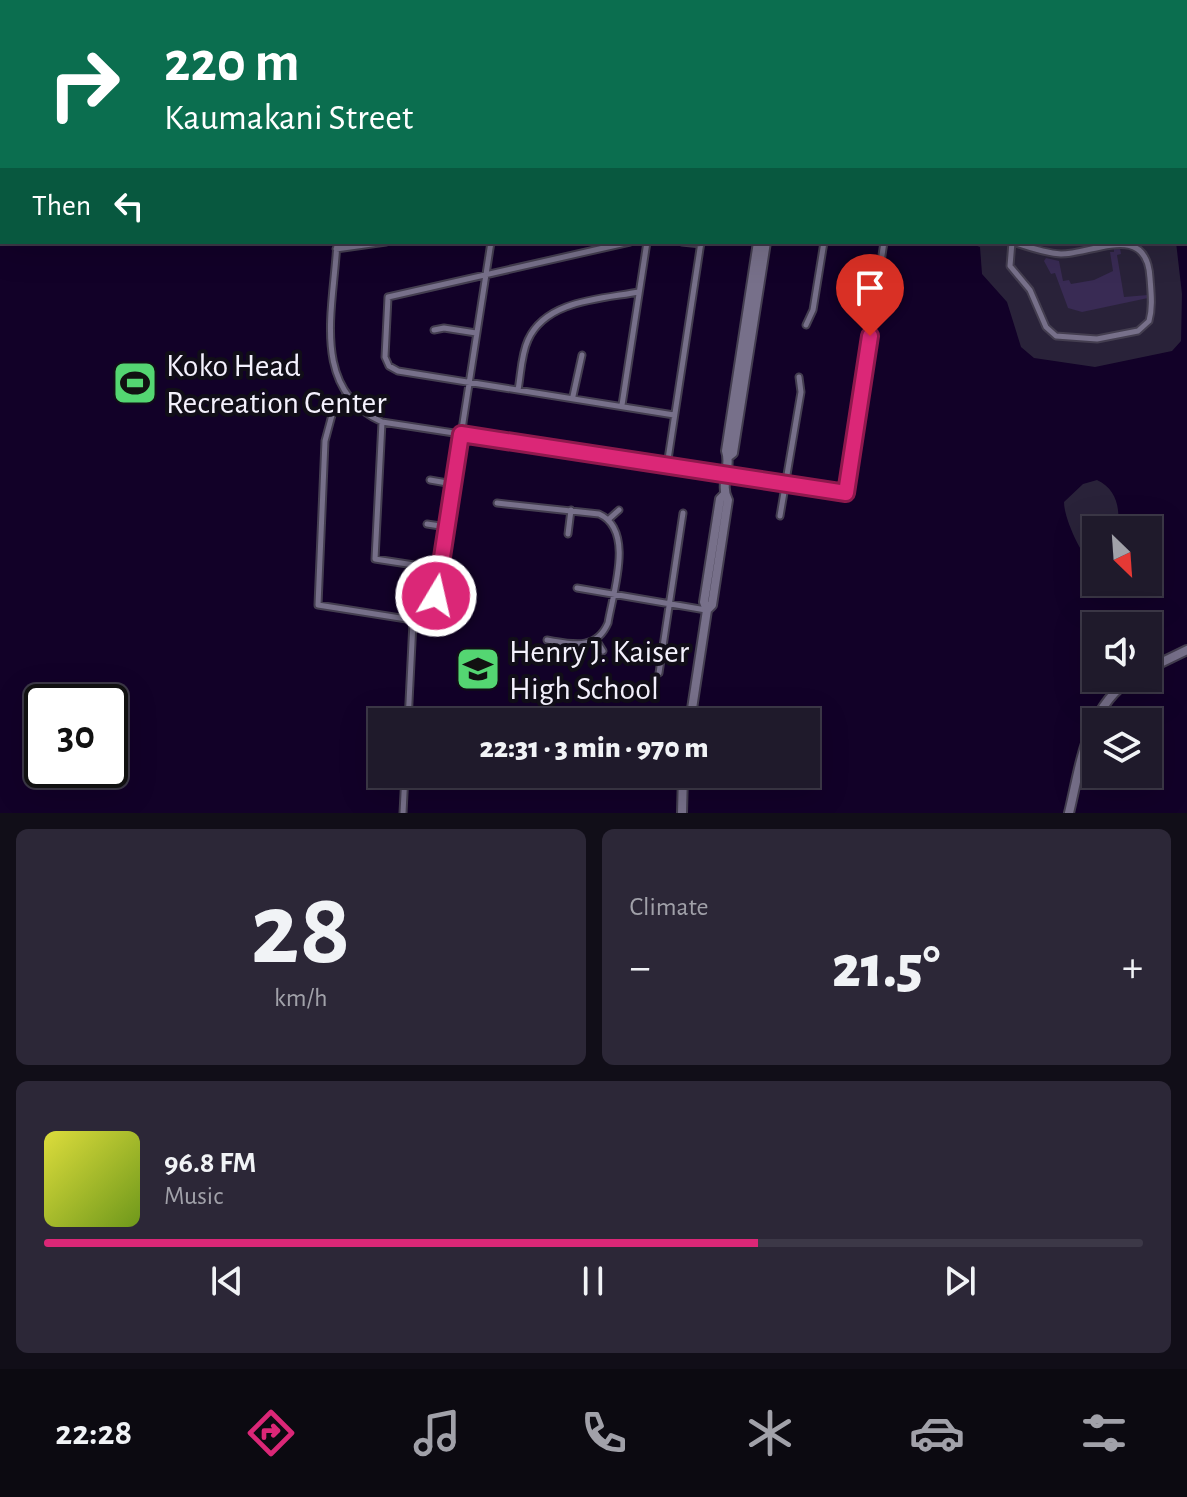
<!DOCTYPE html>
<meta charset="utf-8">
<style>
body{margin:0;font-family:"Alegreya Sans",sans-serif;background:#2c2737;color:#f1f3f6;height:100vh;display:flex;flex-direction:column;font-size:30px;white-space:nowrap}
*{box-sizing:border-box;margin:0}
p{font-size:26px;color:#a1a1a9}
.icon{flex:none;width:44px;height:44px;fill:none;stroke:currentColor;stroke-width:2;stroke-linecap:round;stroke-linejoin:round}
.map{position:relative;height:813px;overflow:hidden}
.side{display:flex;flex-direction:column;gap:16px;padding:16px;background:#110e18;flex:1}
.side>*{flex:none}
.banner{position:absolute;left:0px;top:0px;width:1188px;height:244px;box-shadow:0 8px 32px #0002,0 0 0 2px #3c3847;background:#0b6e4f;color:#fff;overflow:hidden}
.needle{width:52px;rotate:155deg}
.fabs{position:absolute;left:1082px;top:516px;display:grid;gap:16px}
.fabs a{display:grid;place-items:center;width:80px;height:80px;border-radius:0px;background:#1f1a2b;box-shadow:0 8px 32px #0002,0 0 0 2px #3c3847;font-size:40px}
.speed{position:absolute;left:24px;top:684px;display:flex;gap:16px;font-size:40px;font-weight:700;text-align:center}
.speed>*{display:grid;place-content:center;width:104px;height:104px;border-radius:50%;background:#1f1a2b;box-shadow:0 8px 32px #0002,0 0 0 2px #3c3847;line-height:1}
.speed .limit{border:4px solid #111;border-radius:12px;background:#fff;color:#111}
.pin{position:absolute;display:grid;place-items:center;width:68px;height:68px;color:#fff;margin:-82px -34px;border-radius:50% 50% 50% 0;rotate:-45deg;box-shadow:0 0 8px #0007}
.pin .icon{rotate:45deg}
.me{position:absolute;width:88px;margin:-44px;rotate:9deg;stroke-linejoin:round;filter:drop-shadow(0 0 6px #0008)}
.turn{display:flex;align-items:center;gap:28px;height:168px;padding:0 32px;font-size:36px}
.turn .icon{width:104px;height:104px;stroke-width:2.5}
.turn b{display:block;font-size:56px;line-height:68px}
.then{display:flex;align-items:center;height:76px;padding:0 32px;background:#0003;gap:16px;font-size:30px}
.big{font-size:60px;font-weight:800;line-height:1.1}
.side .widget{flex:1;display:flex;flex-direction:column;justify-content:center;gap:12px;min-width:0;padding:0 28px;border-radius:12px;background:#2c2737}
.side .dial{align-items:center;gap:0}
.dial b{font-size:104px;line-height:1}
.song{display:flex;align-items:center;gap:24px}
.cover{width:96px;height:96px;border-radius:12px;background:linear-gradient(135deg,hsl(60 70% 55%),hsl(80 70% 35%))}
.played{height:8px;border-radius:4px;background:linear-gradient(90deg,#db2777 65%,#3c3847 65%)}
.keys{display:flex;justify-content:space-around;direction:ltr}
.heat{display:flex;justify-content:space-between;align-items:center;font-size:44px;direction:ltr}
.side .tiles{flex:1;display:grid;gap:16px;grid-template-columns:1fr 1fr}
.widget:last-child{grid-column:span 2}
.trip{position:absolute;left:368px;top:708px;width:452px;height:80px;border-radius:0px;background:#1f1a2b;box-shadow:0 8px 32px #0002,0 0 0 2px #3c3847;font-weight:800;line-height:80px;text-align:center}
.menu{display:flex;height:128px;justify-content:space-around;align-items:center;background:#0c0a11;color:#a1a1a9}
.menu .icon{width:56px;height:56px}
.menu .active{color:#db2777}
.menu b{font-size:36px;color:#f1f3f6}
.map>svg:first-child{display:block}
</style>
<div class="map">
<svg width="1187" height="813" viewBox="0 0 1187 813">
<rect width="100%" height="100%" fill="#292239"/>
<path fill="#392b54" d="M1114,248H1120L1121,254L1117,255L1124,297L1148,295V298L1082,312L1068,308L1055,273L1051,274L1044,261L1046,258L1059,261L1063,281L1069,280L1071,284L1094,280L1113,271L1110,252H1114Z"/>
<path fill="#120128" fill-rule="evenodd" d="M0,0H1187V813H0ZM2,2H1186V242H1176L1182,294L1181,341L1172,351L1095,367L1034,358L1021,347L1007,302L982,274L980,247L966,242H2ZM1097,480C1117,489 1121,510 1117,530H1148V582H1096V571C1083,558 1064,520 1064,502L1083,484ZM1096,626H1148V678H1096ZM42,702H110V770H42ZM382,722H806V774H382ZM1096,722H1148V774H1096Z"/>
<g fill="none" stroke-linecap="round" stroke-linejoin="round">
<g stroke="#443e50" stroke-width="9">
<path id="street" d="M406,0V2
M663,0L676,2
M377,2L381,0
M466,2L467,0
M517,2V0
M688,2V0
M739,2L740,0
M337,242C334,307 309,389 382,422L846,493L884,242
M630,242L388,297L385,357L389,366L398,371L674,415
M682,242L701,244
M1012,242L1010,266L1030,290L1046,327L1056,336L1097,339L1138,331L1149,321C1153,307 1151,292 1150,278C1147,221 1093,254 1061,254C1044,253 1028,247 1013,242
M336,249L386,242
M806,325L813,310L824,242
M434,330L444,328L476,333
M518,390C521,374 521,355 528,340C546,300 601,299 639,292
M345,396L332,415L325,441L318,605L432,623L491,242
M573,396L582,355
M622,405L647,242
M382,422L375,559L440,569
M667,466L701,242
M430,480L453,484
M497,503L599,514C635,530 613,592 608,623C596,651 572,644 547,640
M780,516L801,392L799,377
M609,519L619,510
M427,524L447,527
M568,534L571,510
M577,588L706,610
M596,640L603,651
M659,673L683,513
M408,722L413,622
M403,813L405,774"/>
</g>
<g stroke="#443e50" stroke-width="12">
<path id="secondary" d="M799,2V0
M728,457L733,453L766,242
M707,610L712,605L728,500C719,485 732,467 726,451L758,242
M1148,669L1187,650
M690,722L707,610L704,602L720,499L725,494
M682,813L683,774
M1069,813C1081,763 1086,709 1132,678"/>
</g>
<g stroke="#443e50" stroke-width="12">
<path id="primary" d="M287,2L290,0
M0,163H2"/>
</g>
<use href="#street" stroke="#77708a" stroke-width="5"/>
<use href="#secondary" stroke="#77708a" stroke-width="8"/>
<use href="#primary" stroke="#a08fc7" stroke-width="8"/>
</g>
<g fill="none" stroke-linecap="round" stroke-linejoin="round">
<g stroke="#8e194d" stroke-width="20">
<path id="route" d="M436,596L461,434L846,493L870,336"/>
</g>
<use href="#route" stroke="#db2777" stroke-width="14"/>
</g>
<defs>
<g id="stadium-square" transform="scale(2.3)"><rect x="-9" y="-9" width="18" height="18" rx="4" fill="#54d672" stroke="#110e18"/><path d="M0-5a6.5 5 0 1 0 0 10a6.5 5 0 1 0 0-10ZM-3.5-1.8h7v3.6h-7Z" fill="#111"/></g>
<g id="school-square" transform="scale(2.3)"><rect x="-9" y="-9" width="18" height="18" rx="4" fill="#54d672" stroke="#110e18"/><path d="M0-5L7-2L0 1L-7-2ZM-4 1L0 2.5L4 1V4Q0 6-4 4Z" fill="#111"/></g>
</defs>
<g fill-rule="evenodd">
<use href="#stadium-square" x="135" y="383"/>
<use href="#school-square" x="478" y="669"/>
</g>
<g text-anchor="middle" stroke-width="8" stroke-linejoin="round" paint-order="stroke">
<g font-size="32" fill="#f4f1fd" stroke="#110e18" text-anchor="start">
<text x="166" y="376">Koko Head<tspan x="166" dy="37">Recreation Center</tspan></text>
<text x="509" y="662">Henry J. Kaiser<tspan x="509" dy="37">High School</tspan></text>
</g>
</g>
</svg>
<div class="fabs">
<a><svg class="needle" viewBox="-14 -14 28 28"><path d="M0-13l5 13h-10z" fill="#e53935"/><path d="M0 13l5-13h-10z" fill="#a1a1a9"/></svg></a>
<a><svg class="icon" aria-label="sound" viewBox="0 0 24 24"><path d="M4 9h4l5-4v14l-5-4H4zM17 9q2 3 0 6"/></svg></a>
<a><svg class="icon" aria-label="layers" viewBox="0 0 24 24"><path d="M12 4l9 5-9 5-9-5zM3 14l9 5 9-5"/></svg></a>
</div>
<div class="speed"><div class="limit">30</div></div>
<div class="pin" style="left:870px;top:336px;background:#d93025"><svg class="icon" aria-label="arrive" viewBox="0 0 24 24"><path d="M6 21V4h12l-3 4 3 4H6"/></svg></div>
<svg class="me" style="left:436px;top:596px" viewBox="-20 -20 40 40"><circle r="17" fill="#db2777" stroke="#fff" stroke-width="3"/><path d="M0-11L8 9 0 5-8 9z" fill="#fff"/></svg>
<div class="trip">22:31 · 3 min · 970 m</div>
<div class="banner">
<div class="turn"><svg class="icon" aria-label="right" viewBox="0 0 24 24"><path d="M7 20v-9h11M14 6l5 5-5 5"/></svg><div><b>220 m</b>Kaumakani Street</div></div>
<div class="then">Then<svg class="icon" aria-label="left" viewBox="0 0 24 24"><path d="M17 20v-9H6M10 6l-5 5 5 5"/></svg></div>
</div>
</div>
<section class="side">
<div class="tiles">
<div class="widget dial"><b>28</b><p>km/h</p></div>
<div class="widget"><p>Climate</p>
<div class="heat"><a>−</a><b class="big">21.5°</b><a>+</a></div>
</div>
<div class="widget">
<div class="song"><i class="cover"></i><div><b>96.8 FM</b><p>Music</p></div></div>
<div class="played"></div>
<div class="keys"><svg class="icon" aria-label="previous" viewBox="0 0 24 24"><path d="M18 5L8 12l10 7zM5 5v14"/></svg><svg class="icon" aria-label="pause" viewBox="0 0 24 24"><path d="M8 5v14M16 5v14"/></svg><svg class="icon" aria-label="next" viewBox="0 0 24 24"><path d="M6 5l10 7-10 7zM19 5v14"/></svg></div>
</div>
</div>
</section>
<nav class="menu">
<b>22:28</b>
<svg class="icon active" aria-label="directions" viewBox="0 0 24 24"><path d="M12 3l9 9-9 9-9-9zM9 14v-3h6M13 9l2 2-2 2"/></svg>
<svg class="icon" aria-label="music" viewBox="0 0 24 24"><path d="M9 18V5l10-2v13"/><circle cx="6" cy="18" r="3"/><circle cx="16" cy="16" r="3"/></svg>
<svg class="icon" aria-label="phone" viewBox="0 0 24 24"><path d="M5 4h4l2 5-3 2q2 4 5 5l2-3 5 2v4C11 20 4 13 5 4z"/></svg>
<svg class="icon" aria-label="climate" viewBox="0 0 24 24"><path d="M12 3v18M4 7l16 10M4 17L20 7"/></svg>
<svg class="icon" aria-label="car" viewBox="0 0 24 24"><path d="M5 17H2v-5l4-1 3-4h7l3 4 3 1v5h-3M9 17h6M6 11h13"/><circle cx="7" cy="17" r="2"/><circle cx="17" cy="17" r="2"/></svg>
<svg class="icon" aria-label="filters" viewBox="0 0 24 24"><path d="M4 7h16M4 17h16"/><circle cx="9" cy="7" r="2"/><circle cx="15" cy="17" r="2"/></svg>
</nav>
